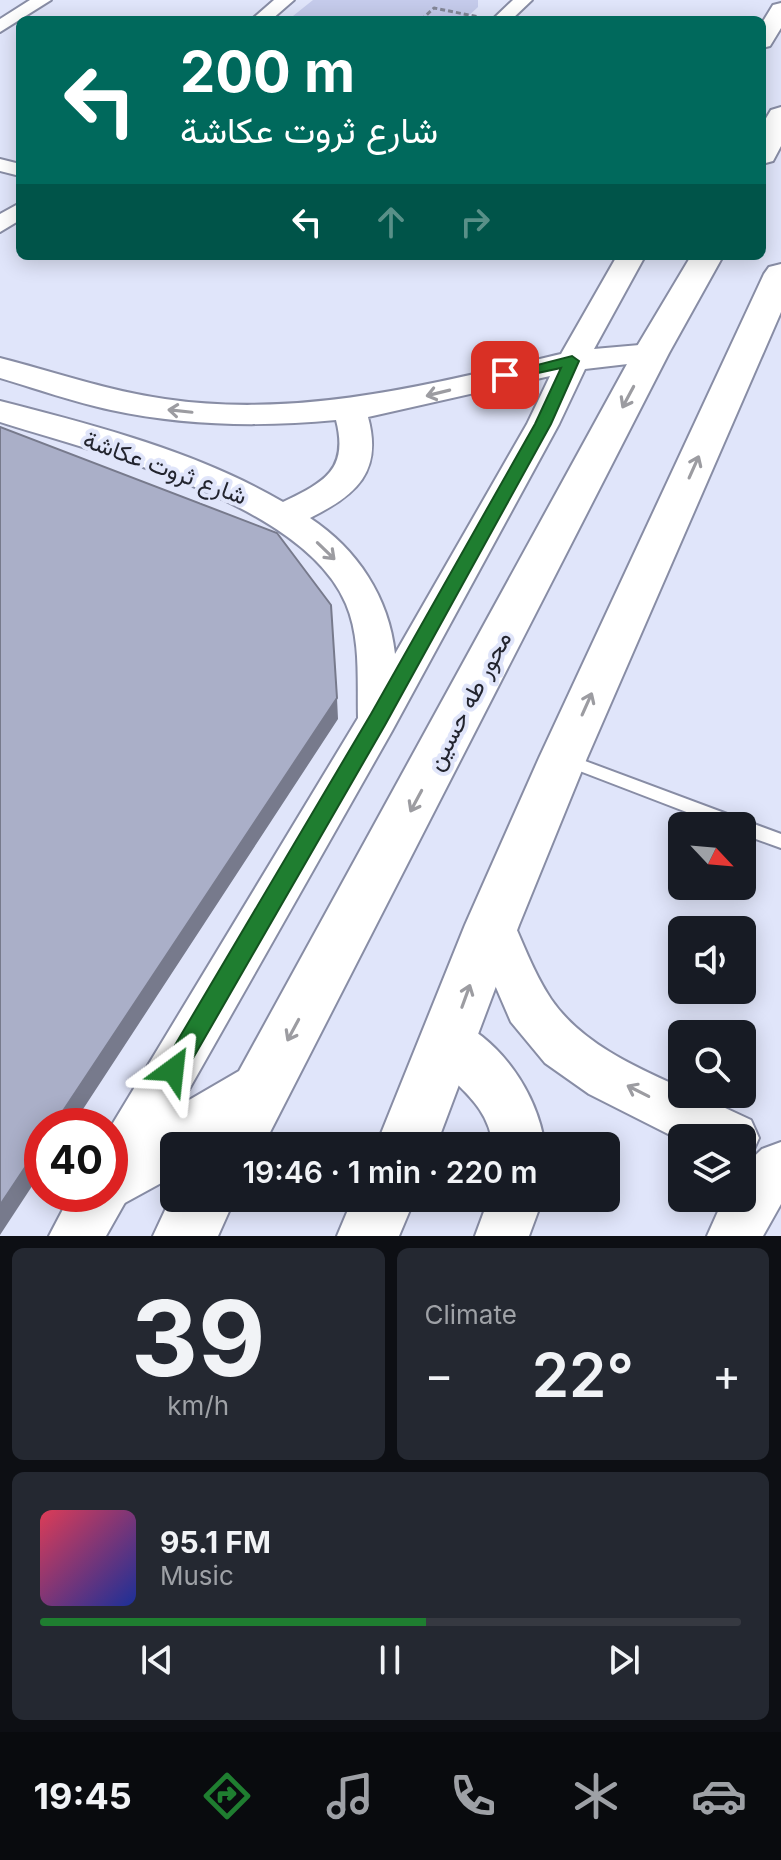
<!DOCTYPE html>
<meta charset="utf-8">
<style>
body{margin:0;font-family:Inter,Vazirmatn,sans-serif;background:#242831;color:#f1f3f6;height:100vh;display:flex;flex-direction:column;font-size:30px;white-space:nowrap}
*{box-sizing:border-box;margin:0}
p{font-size:26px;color:#9ea1a6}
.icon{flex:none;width:44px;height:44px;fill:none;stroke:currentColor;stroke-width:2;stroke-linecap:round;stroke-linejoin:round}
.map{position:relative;height:1236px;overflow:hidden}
.drawer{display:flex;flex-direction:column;gap:12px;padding:12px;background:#0d0f14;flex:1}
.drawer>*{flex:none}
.guide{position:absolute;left:16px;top:16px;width:750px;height:244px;border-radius:12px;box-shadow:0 4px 20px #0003;background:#00695c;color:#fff;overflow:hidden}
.needle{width:52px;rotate:116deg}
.buttons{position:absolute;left:668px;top:812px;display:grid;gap:16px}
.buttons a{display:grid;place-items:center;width:88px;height:88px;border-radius:12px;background:#171b24;box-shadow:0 4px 20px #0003;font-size:40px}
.speed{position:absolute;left:24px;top:1108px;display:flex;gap:16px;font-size:40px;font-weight:700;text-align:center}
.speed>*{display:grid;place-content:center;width:104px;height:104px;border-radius:50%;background:#171b24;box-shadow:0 4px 20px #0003;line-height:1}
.speed .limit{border:12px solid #d22;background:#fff;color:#111}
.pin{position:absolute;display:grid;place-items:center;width:68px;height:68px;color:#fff;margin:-34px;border-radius:16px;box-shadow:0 4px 12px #0006}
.me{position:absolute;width:88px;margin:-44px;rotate:30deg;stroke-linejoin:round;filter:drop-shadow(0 0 6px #0008)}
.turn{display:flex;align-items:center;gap:28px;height:168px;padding:0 32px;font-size:36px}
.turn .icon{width:104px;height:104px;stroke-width:2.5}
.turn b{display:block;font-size:56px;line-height:68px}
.lanes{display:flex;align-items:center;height:76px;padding:0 32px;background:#0003;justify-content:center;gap:40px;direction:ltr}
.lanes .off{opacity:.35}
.big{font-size:60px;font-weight:600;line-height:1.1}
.drawer .card{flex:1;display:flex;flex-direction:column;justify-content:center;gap:12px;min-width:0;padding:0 28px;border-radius:12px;background:#242831}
.drawer .dial{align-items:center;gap:0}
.dial b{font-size:104px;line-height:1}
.song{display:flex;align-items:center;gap:24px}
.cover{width:96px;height:96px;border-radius:12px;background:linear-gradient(135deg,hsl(350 70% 55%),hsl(230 70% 35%))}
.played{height:8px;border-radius:4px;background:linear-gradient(90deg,#1f7e30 55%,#363941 55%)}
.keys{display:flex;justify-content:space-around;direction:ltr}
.heat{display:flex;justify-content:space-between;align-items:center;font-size:44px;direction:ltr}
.drawer .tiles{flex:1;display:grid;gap:12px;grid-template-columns:1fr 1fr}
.card:last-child{grid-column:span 2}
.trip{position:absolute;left:160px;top:1132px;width:460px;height:80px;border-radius:12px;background:#171b24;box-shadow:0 4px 20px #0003;font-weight:600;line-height:80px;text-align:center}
.dock{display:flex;height:128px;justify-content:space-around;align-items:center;background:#090b0e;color:#9ea1a6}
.dock .icon{width:56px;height:56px}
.dock .selected{color:#1f7e30}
.dock b{font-size:36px;color:#f1f3f6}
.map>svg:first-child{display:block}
</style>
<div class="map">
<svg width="781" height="1236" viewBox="0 0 781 1236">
<rect width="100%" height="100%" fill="#e0e5fa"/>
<path fill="#c5cbeb" d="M313,0H478V7L464,20H288Z"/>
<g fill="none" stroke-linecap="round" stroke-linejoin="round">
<g stroke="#888da5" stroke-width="4">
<path id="service" d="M569,755L781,834V848L742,834V826H723L564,765L561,761L564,757Z"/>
</g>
<g stroke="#888da5" stroke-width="4">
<path id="minor" d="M30,0H51L0,32V19Z
M274,0H294L271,20H251Z
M513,0H532L511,20H492Z
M0,159L20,164V176L0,171Z
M20,203V220L0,232V214Z"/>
</g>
<g stroke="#888da5" stroke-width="4">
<path id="tertiary" d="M781,3V28L770,46L762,48V23L773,5Z
M617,256H645L594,349L651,344L662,346L667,353L662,360L585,369L559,424L392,731L106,1236H49L71,1194H110V1128L358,718C357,681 361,639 346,604C303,502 98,453 0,422V401C94,425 198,452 283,502C324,482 349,470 336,420C262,427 185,426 111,410C74,402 37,389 0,378V358C55,372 108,391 165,399C300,419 431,384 561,354ZM550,376L527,424L395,654C389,597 357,549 310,518C356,495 383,472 368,417Z
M492,904L508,910C522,940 533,972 551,999C581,1043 635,1067 682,1088V1094H695L751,1120L759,1138L751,1156L742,1160V1138L682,1141L589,1094L545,1063L511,1022L469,925L476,910Z
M449,1017C500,1038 537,1092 545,1146H493C487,1094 443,1084 424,1041L432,1024Z
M781,1142V1204L763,1236H707L724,1198H742V1168L762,1149Z
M489,1198H543L529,1236H475Z"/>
</g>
<g stroke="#888da5" stroke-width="4">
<path id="primary" d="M781,107V146L773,161L762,164V125L771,110Z
M691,256H723L669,353L263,1146H174V1176L110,1211L88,1202L85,1194H110V1146L239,1071L633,353Z
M781,264V312L587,758L519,925L436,1146H376L465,925L539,758L764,274L769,267Z
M174,1191V1198H235L218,1236H153Z
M353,1198H415L399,1236H337Z"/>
</g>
<path stroke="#848797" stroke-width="3" stroke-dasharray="5 3" stroke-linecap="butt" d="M421,20L434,8L479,17"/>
<use href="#service" fill="#fff" fill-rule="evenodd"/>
<use href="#minor" fill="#fff" fill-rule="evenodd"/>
<use href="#tertiary" fill="#fff" fill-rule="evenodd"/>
<use href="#primary" fill="#fff" fill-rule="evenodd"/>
</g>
<path fill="#777a8c" d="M337,698L338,719L72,1126H53Z
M42,1142V1171L0,1235V1205Z"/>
<path fill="#aaafc8" stroke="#777a8c" stroke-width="2" d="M0,427L277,533L331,605L337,698L53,1126H42V1142L0,1205Z"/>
<defs><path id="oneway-shaft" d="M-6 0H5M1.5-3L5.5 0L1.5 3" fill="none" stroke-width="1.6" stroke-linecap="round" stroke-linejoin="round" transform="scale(2)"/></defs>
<g stroke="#9c9ca1">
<use href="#oneway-shaft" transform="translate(438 393) rotate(166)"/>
<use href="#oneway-shaft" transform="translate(628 397) rotate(118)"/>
<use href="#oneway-shaft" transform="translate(180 411) rotate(-174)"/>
<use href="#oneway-shaft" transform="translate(694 467) rotate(-66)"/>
<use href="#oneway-shaft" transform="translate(326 551) rotate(44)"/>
<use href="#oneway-shaft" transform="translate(587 704) rotate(-66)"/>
<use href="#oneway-shaft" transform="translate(416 801) rotate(118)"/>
<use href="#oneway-shaft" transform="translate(466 996) rotate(-70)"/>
<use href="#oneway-shaft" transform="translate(293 1030) rotate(118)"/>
<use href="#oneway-shaft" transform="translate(638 1091) rotate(-153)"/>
</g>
<path fill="#1f7e30" stroke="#14521f" stroke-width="2" d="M572,356L579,361L551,424L385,725L181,1079L173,1082L165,1079L161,1070L165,1062L371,714L535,424L561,368L505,380L498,375Z"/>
<g text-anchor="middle" stroke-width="8" stroke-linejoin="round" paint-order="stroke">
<g font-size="24" fill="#22242e" stroke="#e0e5fa">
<text transform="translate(165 468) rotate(20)" y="8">شارع ثروت عكاشة</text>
<text transform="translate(469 701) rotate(-62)" y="8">محور طه حسين</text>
</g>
</g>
</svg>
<div class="buttons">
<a><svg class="needle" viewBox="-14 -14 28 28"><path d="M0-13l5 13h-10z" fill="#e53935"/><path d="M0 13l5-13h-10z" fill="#9ea1a6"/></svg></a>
<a><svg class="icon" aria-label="sound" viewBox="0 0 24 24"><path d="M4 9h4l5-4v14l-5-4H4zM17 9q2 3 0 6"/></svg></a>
<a><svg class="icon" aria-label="search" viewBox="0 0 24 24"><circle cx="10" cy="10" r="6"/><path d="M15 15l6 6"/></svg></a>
<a><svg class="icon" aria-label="layers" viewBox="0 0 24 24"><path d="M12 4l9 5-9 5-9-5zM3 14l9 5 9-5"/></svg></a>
</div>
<div class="speed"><div class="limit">40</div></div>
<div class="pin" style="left:505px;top:375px;background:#d93025"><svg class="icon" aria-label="arrive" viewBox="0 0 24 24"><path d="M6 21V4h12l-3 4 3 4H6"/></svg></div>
<svg class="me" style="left:173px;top:1070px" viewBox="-20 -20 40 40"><path d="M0-17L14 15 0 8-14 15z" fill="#1f7e30" stroke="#fff" stroke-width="4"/></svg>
<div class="trip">19:46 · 1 min · 220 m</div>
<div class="guide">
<div class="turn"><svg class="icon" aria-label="left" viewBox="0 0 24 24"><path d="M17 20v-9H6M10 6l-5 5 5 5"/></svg><div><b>200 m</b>شارع ثروت عكاشة</div></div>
<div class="lanes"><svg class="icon" aria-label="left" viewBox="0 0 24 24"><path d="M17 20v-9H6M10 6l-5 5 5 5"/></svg><svg class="icon off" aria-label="ahead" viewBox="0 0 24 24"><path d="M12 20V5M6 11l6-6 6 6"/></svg><svg class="icon off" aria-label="right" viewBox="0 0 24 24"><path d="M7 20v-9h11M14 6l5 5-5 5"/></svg></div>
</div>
</div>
<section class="drawer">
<div class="tiles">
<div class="card dial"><b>39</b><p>km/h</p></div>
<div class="card"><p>Climate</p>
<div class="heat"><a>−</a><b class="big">22°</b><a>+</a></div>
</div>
<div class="card">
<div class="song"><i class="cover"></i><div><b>95.1 FM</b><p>Music</p></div></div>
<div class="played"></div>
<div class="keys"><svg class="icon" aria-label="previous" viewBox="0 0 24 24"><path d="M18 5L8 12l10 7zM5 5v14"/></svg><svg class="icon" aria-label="pause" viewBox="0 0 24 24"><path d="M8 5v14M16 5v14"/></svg><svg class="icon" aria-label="next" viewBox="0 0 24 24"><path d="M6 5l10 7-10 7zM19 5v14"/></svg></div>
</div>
</div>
</section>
<nav class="dock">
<b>19:45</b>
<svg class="icon selected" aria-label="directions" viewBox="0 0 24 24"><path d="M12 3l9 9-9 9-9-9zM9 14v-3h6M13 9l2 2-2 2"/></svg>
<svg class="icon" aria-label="music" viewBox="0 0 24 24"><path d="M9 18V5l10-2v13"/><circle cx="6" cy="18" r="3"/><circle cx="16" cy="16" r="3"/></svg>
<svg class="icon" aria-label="phone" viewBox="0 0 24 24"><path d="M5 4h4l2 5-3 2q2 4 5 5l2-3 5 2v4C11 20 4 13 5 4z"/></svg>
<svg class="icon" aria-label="climate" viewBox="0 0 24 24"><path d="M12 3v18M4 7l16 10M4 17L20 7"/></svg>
<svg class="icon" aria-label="car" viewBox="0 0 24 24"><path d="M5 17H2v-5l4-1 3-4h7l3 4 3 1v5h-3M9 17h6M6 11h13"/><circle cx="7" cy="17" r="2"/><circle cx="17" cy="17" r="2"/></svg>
</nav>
